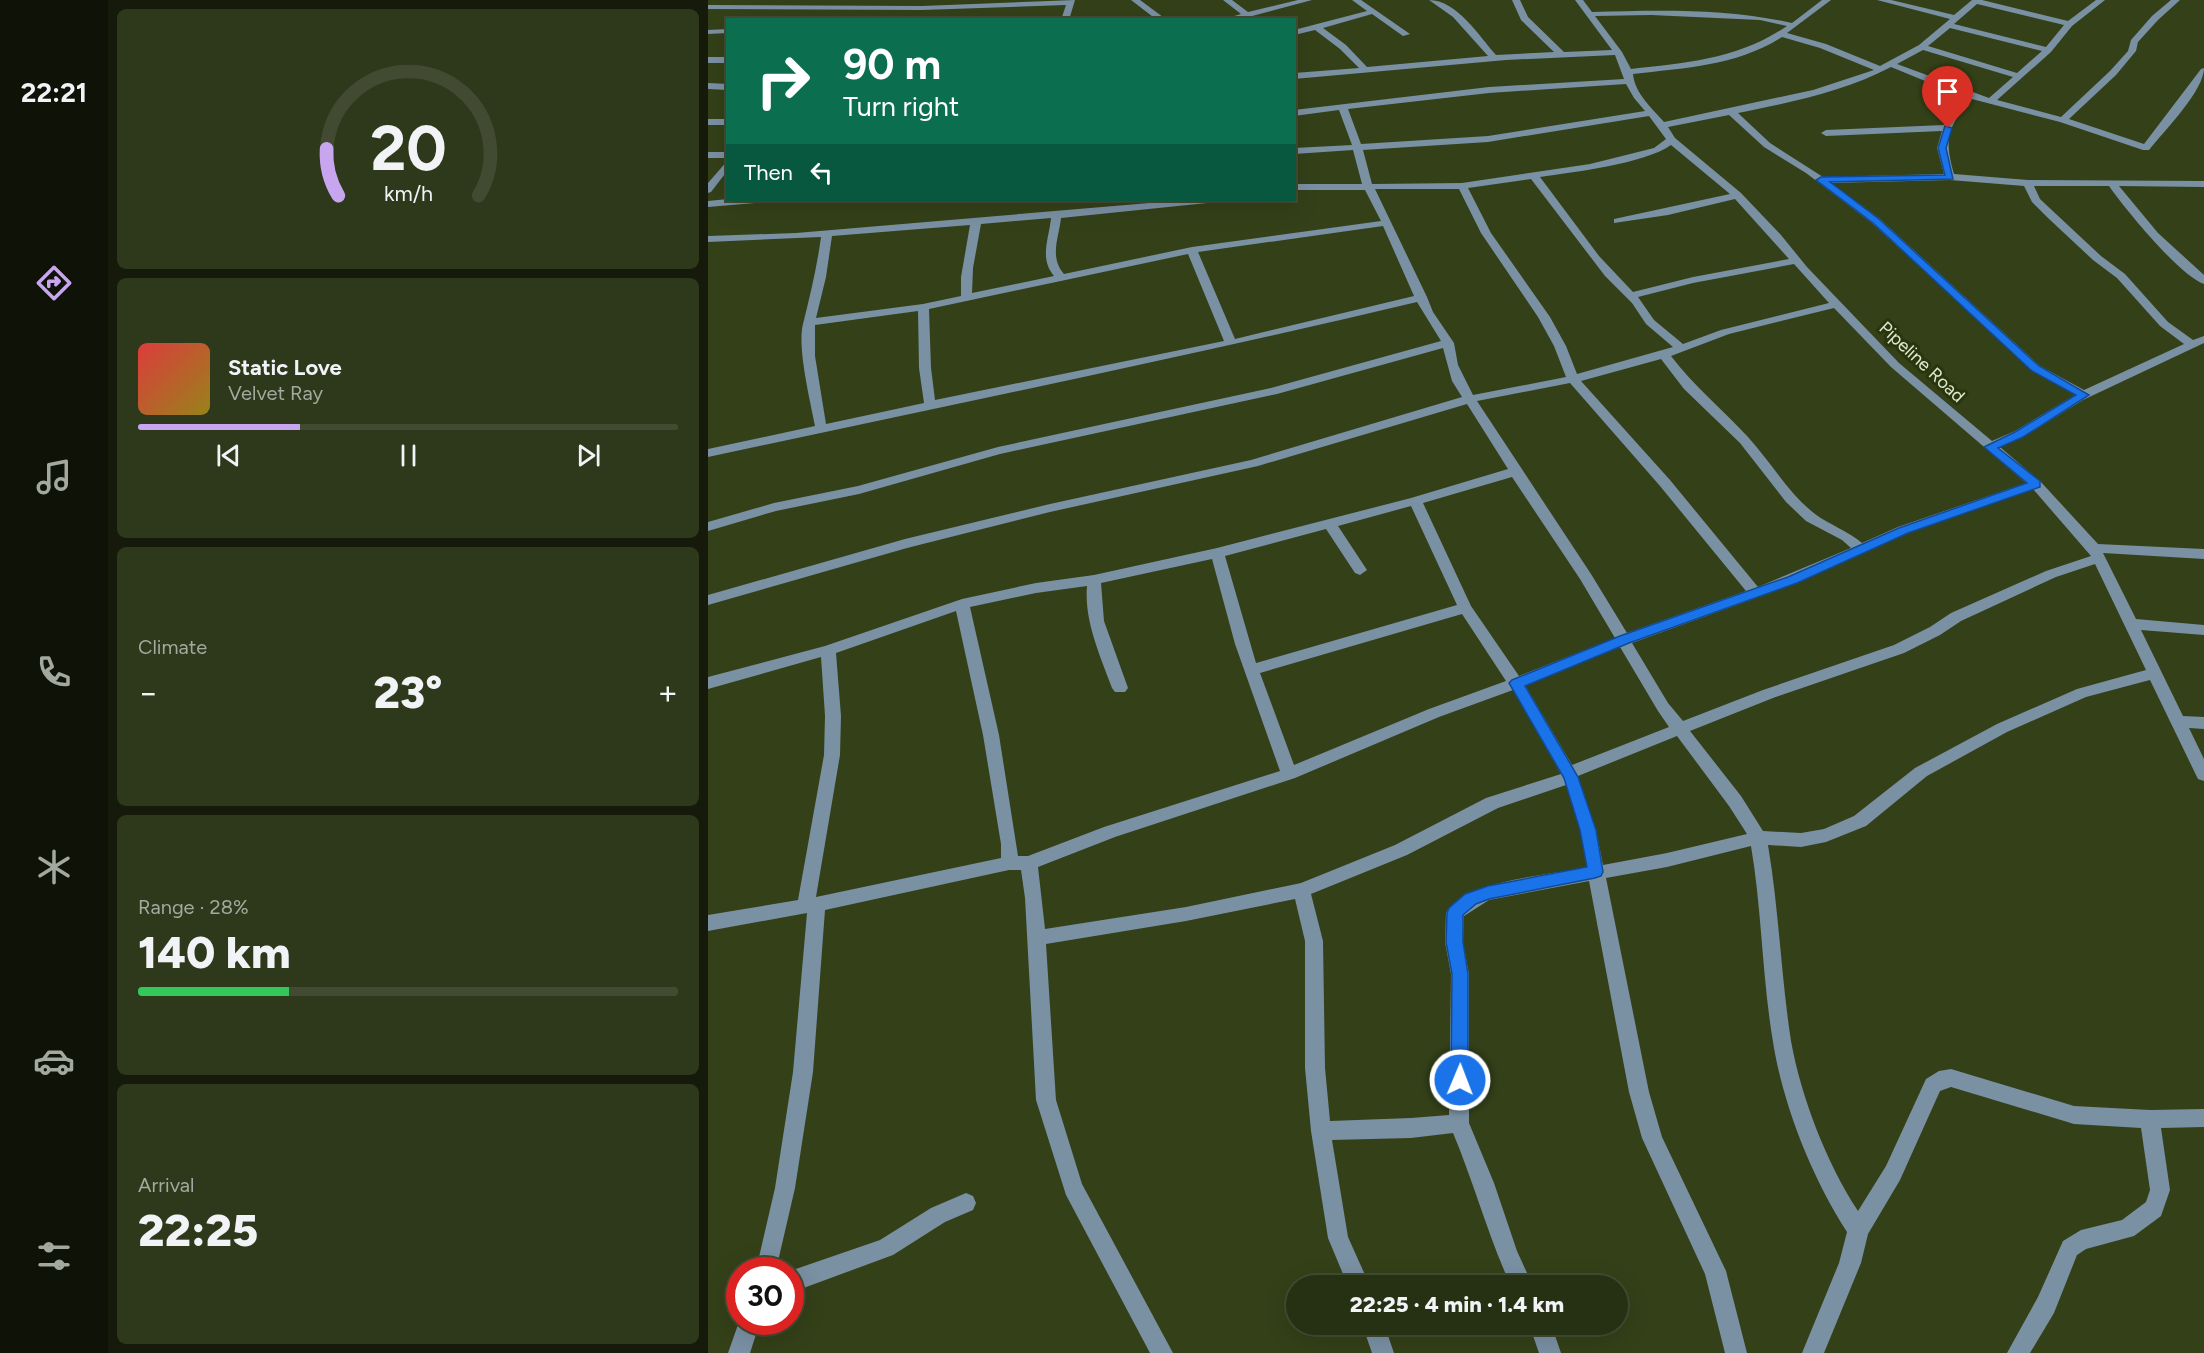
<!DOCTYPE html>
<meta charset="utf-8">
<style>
body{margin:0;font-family:Figtree,sans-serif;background:#2e381b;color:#f1f3f6;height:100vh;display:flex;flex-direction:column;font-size:22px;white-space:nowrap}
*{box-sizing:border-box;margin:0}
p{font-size:20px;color:#a4a99f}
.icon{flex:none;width:33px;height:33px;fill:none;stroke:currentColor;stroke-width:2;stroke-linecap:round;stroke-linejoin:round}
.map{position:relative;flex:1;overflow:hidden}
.panel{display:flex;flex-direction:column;gap:9px;padding:9px;background:#151a0a;width:600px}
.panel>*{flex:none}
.hud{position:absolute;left:18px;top:18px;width:570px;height:183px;border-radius:0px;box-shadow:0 6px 24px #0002,0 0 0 2px #424b32;background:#0b6e4f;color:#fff;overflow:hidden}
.speed{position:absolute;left:18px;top:1257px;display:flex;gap:12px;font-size:30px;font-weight:700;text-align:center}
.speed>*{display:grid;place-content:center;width:78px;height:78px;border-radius:50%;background:#263012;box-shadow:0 6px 24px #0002,0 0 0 2px #424b32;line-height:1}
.speed .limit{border:9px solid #d22;background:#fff;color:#111}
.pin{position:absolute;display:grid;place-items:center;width:51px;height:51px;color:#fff;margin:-62px -26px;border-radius:50% 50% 50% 0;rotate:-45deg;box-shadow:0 0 6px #0007}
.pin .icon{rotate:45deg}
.me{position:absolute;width:66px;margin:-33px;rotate:1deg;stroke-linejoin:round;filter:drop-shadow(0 0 4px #0008)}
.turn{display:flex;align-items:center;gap:21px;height:126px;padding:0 18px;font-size:27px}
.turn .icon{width:78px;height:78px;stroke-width:2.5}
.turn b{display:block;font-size:42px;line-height:51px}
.then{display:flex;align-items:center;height:57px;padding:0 18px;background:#0003;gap:12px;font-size:22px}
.big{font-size:45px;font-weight:800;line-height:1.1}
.panel .widget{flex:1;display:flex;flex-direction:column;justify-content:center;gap:9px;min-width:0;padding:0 21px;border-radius:9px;background:#2e381b}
.panel .dial{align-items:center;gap:0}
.dial svg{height:156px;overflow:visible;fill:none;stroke:#424b32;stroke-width:7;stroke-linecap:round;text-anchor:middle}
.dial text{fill:#f1f3f6;stroke:none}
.song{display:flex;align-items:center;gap:18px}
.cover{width:72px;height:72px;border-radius:9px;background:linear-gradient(135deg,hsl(0 70% 55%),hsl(50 70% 35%))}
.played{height:6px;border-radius:3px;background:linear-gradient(90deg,#c7a6ef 30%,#424b32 30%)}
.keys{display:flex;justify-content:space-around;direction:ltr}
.heat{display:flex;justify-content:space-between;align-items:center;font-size:33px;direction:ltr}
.charge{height:9px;border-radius:4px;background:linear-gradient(90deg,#34c759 28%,#424b32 0)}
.trip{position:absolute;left:578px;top:1275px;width:342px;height:60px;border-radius:30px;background:#263012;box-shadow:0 6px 24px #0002,0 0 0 2px #424b32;font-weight:800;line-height:60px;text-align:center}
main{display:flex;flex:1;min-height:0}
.tab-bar{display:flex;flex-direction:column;width:108px;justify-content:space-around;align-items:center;background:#0f1307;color:#a4a99f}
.tab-bar .icon{width:42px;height:42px}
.tab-bar .selected{color:#c7a6ef}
.tab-bar b{font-size:27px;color:#f1f3f6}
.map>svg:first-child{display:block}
</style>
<main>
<nav class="tab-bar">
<b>22:21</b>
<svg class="icon selected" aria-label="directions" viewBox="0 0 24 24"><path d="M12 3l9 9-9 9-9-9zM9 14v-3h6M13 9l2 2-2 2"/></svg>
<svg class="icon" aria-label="music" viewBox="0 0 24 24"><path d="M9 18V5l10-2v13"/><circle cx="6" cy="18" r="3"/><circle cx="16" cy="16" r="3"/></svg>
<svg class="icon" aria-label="phone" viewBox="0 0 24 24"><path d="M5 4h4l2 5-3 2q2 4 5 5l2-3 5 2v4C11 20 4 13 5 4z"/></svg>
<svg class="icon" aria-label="climate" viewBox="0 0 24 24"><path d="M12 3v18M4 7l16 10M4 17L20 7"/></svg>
<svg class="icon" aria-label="car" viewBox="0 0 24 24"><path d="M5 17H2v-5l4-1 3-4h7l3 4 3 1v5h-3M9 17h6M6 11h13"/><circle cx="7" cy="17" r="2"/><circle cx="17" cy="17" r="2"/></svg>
<svg class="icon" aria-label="filters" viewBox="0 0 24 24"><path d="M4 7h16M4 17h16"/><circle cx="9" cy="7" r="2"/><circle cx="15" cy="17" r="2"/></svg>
</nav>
<section class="panel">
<div class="widget dial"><svg viewBox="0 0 100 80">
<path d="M14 69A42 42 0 1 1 86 69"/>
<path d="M14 69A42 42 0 0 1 8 45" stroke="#c7a6ef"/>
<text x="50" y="56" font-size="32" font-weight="700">20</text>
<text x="50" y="72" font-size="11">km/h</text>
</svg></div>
<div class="widget">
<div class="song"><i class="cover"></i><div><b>Static Love</b><p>Velvet Ray</p></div></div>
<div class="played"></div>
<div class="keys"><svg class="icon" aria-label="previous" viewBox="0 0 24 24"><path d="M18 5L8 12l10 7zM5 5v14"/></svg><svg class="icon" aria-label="pause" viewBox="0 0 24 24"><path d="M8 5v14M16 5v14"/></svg><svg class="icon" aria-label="next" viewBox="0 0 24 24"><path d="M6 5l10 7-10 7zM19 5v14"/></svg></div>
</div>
<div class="widget"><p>Climate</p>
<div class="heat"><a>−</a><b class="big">23°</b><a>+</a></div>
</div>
<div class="widget"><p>Range · 28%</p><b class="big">140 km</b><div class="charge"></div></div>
<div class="widget"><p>Arrival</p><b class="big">22:25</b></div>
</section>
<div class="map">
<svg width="1496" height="1353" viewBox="0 0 1496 1353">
<rect width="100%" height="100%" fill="#334018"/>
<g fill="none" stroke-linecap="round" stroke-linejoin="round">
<path fill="#7a90a3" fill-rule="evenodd" d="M367,0L361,20H353L358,5L214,10L0,9V5L214,6Z
M423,0H432L459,20H449Z
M515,0H524L540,12L590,0H604L529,20H513L533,14Z
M644,0H653L702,34L695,36L664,14L615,28L638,45L659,67L780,56L745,17L721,0C749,0 771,36 788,55L846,52L813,20L804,0H812L820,17L856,52L904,50L867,0H875L884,12C950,10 1019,8 1084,23L1114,0H1123L1079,33L1118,44L1172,66L1211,45L1242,19L1169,0H1183L1246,15L1264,0H1274L1360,21L1388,0H1397L1364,26L1343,52L1289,100L1353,117L1402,71L1420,51L1423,40L1444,16L1463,0H1472L1450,20L1430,42L1428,51L1408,75L1361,119L1436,144L1493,69L1496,68C1496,91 1456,131 1441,150H1435L1352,122L1264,99C1239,127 1236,139 1246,174L1320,180L1496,181V187L1411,186L1450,233L1496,275V284C1472,276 1417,209 1401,186H1326L1332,199L1348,214L1393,256L1417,274L1460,322L1485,340L1496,336V343L1375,400L1315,437L1292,447L1332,481L1390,544L1496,549V559L1395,553L1428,619L1496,625V635L1433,630L1475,716L1496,717V729L1481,728L1496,759V781L1490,779L1488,775L1442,680L1378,697L1299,732L1219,776L1158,826L1118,842L1093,847L1060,845C1071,910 1073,976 1083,1041C1093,1097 1119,1164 1150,1211L1178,1166L1218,1079L1231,1071L1243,1069L1366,1106L1442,1110L1496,1109V1127L1453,1128L1462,1190L1453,1216L1426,1236L1378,1249L1369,1255L1346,1313L1322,1353H1299L1330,1297L1355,1241L1373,1230L1414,1220L1438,1202L1442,1190L1433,1128L1366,1124L1243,1087L1232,1091L1192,1180L1160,1234L1153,1263L1116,1353H1094L1131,1263L1139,1232C1104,1178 1075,1105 1065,1042C1054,977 1054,911 1043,846L959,867L898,878L941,1092L954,1137L1018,1271L1039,1353H1017L997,1274L934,1138L921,1092L881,881L781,900L756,916L755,942L761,974V1123L786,1183L809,1251L825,1286H803C780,1236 766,1183 745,1133L703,1138L624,1140L640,1237L662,1286H640L620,1238L603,1131L597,1068V941L587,899L478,921L338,944L348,1100L374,1184L465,1353H442L358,1195L328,1100L317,898L313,870H301L117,910L105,1072L87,1188L68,1270H48L67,1188L85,1072L99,913L0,931V915L90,900L116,755L117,716L113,657L0,689V677L117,646L254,599L328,583L386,575L509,548L703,498L800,469L759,404L550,466L342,512L199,548L0,605V595L197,539L342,504L543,460L754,397L744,381L735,348L569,394L292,454L151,494L68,511L0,531V522L66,503L150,486L290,447L563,388L733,341L709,302C474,358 236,406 0,457V449L107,426C102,400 89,347 95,324C102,296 109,267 113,237L0,242V236L88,233L477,200H504L499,203L353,218C351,237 341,257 356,274L484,247L673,221L657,190H586V184H654L645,150L586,154V148L644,145L631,110L586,116V110L781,87L916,79L907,55L798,60L586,79V73L651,68L632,49L607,30L586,35V30L659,11ZM1269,4L1356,25L1338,47L1246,24ZM943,15L1052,20L1079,26C1031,59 979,63 923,69L914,52L887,16ZM1242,28L1334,51L1309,73L1220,46ZM1074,37L1112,48L1166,70L1105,90L956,122C944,108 927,94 925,74C976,68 1029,66 1074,37ZM1215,50L1305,77L1281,98L1189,64ZM1183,67L1256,97L1240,115L1236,125L1118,130L1113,133L1118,136L1234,131L1229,148L1236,174L1115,177L1062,143L1030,113C1080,103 1138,91 1183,67ZM918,84L926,98L937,111L780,136L653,144L640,109L781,93ZM1021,115L1056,147L1098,173L1164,223L1324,370L1367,395L1307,431L1284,441L1191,363L1099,267L1073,235L1033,193L967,138L960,127ZM941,116L958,139L946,148L882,164L754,183L664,184L655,150L780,142ZM963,145L1022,194L906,219V223L960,215L1027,199L1081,259L985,277L925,292L891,256L832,177C866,172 936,164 963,145ZM823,179L897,276L924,303L938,324L965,347L869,374L858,346L842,317L783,233L760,188ZM1242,180L1316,186L1324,202L1340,218L1385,260L1409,278L1452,326L1476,344L1376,390L1332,366L1172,219L1123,183ZM667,189H751L773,233L830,317L846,346L858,377L765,395L750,365L746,343L725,312L719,297ZM343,218C341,239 331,258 346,276L264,293L265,268L273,224ZM262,225L253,277V296L215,304L108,318L118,277L124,236ZM675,226L706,296L527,339L490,252ZM480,254L516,341L227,400L223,368L221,309ZM1086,264L1121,303L1013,330L975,344L946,320L930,297L985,283ZM1126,308L1183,367L1318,483L1190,527L1154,543C1140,531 1122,525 1107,514C1080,493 1063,462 1040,437C1014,409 986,386 963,356L1021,334ZM210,311L211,368L216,403L118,424L107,356V325ZM953,359L976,389L1032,443L1078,502L1098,521L1134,540L1143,548L1050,587L962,480L873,381ZM862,383L952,486L1038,591L919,633L883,574L769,401ZM804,477L872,579L907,638L811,676L763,606L715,503ZM1325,489L1383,556L1338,571L1243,613L1222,627L1186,645L1055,690L975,721L960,703L924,643L1089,583L1200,533ZM703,506L749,605L548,663L517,556L618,529L647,573L652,575L659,570L630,526ZM504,559L527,644L572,771L396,827L320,856H310L291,735L262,607L328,593L379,586C376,621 392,655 404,688L407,692H417L420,688L396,621L393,583ZM1387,564L1438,670L1369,689L1289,724L1207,768L1146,816L1116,829L1093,833L1055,831L1033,796L982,731L1065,698L1196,653L1232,635L1253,621L1348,577ZM248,611L275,735L293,844V858L108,897L132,755L133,716L128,653ZM754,614L798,681L721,709L586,765L552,673ZM912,647L950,711L961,727L864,765L817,685ZM805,690L853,774L778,798L687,845L593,883L478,907L337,929L330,867L407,837L587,778L731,717ZM969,736L1021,806L1039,834L959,853L895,865L888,830L870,776ZM858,785L872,830L879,868C845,874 754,881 738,913L737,942L743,974L741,1115L703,1118L622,1121L617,1068L615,941L603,894L699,855L790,808Z
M20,29V33L0,34V30Z
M0,57H20V63H0Z
M0,83L20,84V90L0,89Z
M0,119H20V125H0Z
M0,152H20V158H0Z
M20,160V170L3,192L0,193V183Z
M20,199L52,200L47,203L0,207V201Z
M258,1193L265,1196L268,1203L265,1210L237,1222L185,1255L82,1293V1271L172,1240L223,1208Z
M32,1319V1322H52L42,1353H20Z
M654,1324H676L686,1353H664Z
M821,1324H843L853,1353H831Z"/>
</g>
<path fill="#1a73e8" stroke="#114b97" stroke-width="1.5" d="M1237,126L1244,128L1238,148L1245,179L1122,182L1171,219L1331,366L1381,395L1315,437L1290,448L1332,481V487L1200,533L1089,583L921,643L817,686L870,777L888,830L895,872L893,876L887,878L781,899L768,904L755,915V942L760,974V1080L758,1086L752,1088L745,1086L743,1080L744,974L738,942L739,913L741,908L757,894L780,886L879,867L872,830L856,778L801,683L804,680L912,636L1080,577L1191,528L1319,483L1276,447L1307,432L1368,395L1324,371L1165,223L1108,180L1113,177L1237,175L1230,148Z"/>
<g text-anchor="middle" stroke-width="6" stroke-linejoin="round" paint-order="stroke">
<g font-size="18" fill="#dfe9d1" stroke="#29360d">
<text transform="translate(1214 362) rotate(43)" y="6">Pipeline Road</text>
</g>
</g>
</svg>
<div class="speed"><div class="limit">30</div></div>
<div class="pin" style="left:1240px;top:128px;background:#d93025"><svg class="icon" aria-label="arrive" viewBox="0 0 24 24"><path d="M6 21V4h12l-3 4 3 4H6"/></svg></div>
<svg class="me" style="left:752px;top:1080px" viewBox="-20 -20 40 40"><circle r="17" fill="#1a73e8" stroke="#fff" stroke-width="3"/><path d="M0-11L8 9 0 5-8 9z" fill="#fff"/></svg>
<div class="trip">22:25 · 4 min · 1.4 km</div>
<div class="hud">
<div class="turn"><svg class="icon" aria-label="right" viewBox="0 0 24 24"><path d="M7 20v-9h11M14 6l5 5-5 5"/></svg><div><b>90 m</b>Turn right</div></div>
<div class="then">Then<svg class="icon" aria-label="left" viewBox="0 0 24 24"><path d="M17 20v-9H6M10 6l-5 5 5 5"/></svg></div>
</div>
</div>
</main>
